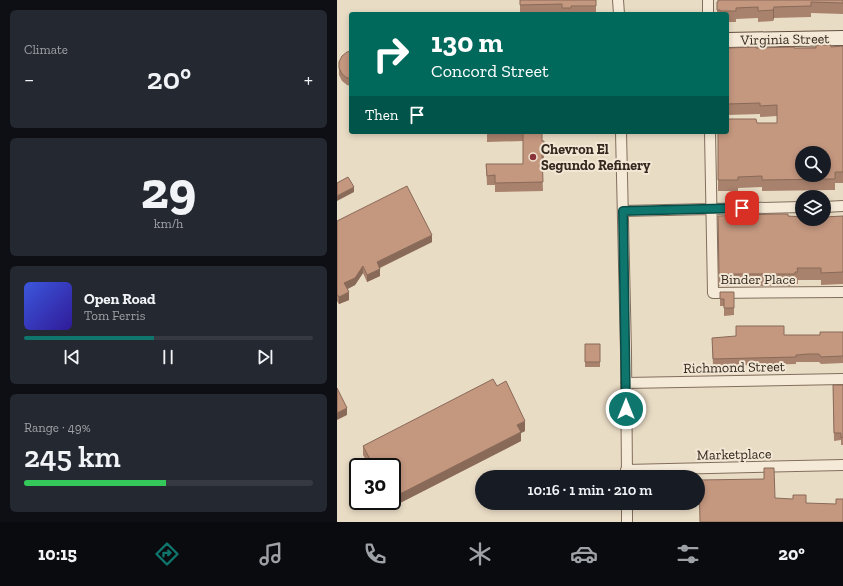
<!DOCTYPE html>
<meta charset="utf-8">
<style>
body{margin:0;font-family:"Zilla Slab",serif;background:#242831;color:#f1f3f6;height:100vh;display:flex;flex-direction:column;font-size:15px;white-space:nowrap}
*{box-sizing:border-box;margin:0}
p{font-size:13px;color:#9ea1a6}
.icon{flex:none;width:22px;height:22px;fill:none;stroke:currentColor;stroke-width:2;stroke-linecap:round;stroke-linejoin:round}
.map{position:relative;flex:1;overflow:hidden}
.side{display:flex;flex-direction:column;gap:10px;padding:10px;background:#0d0f14;width:337px}
.side>*{flex:none}
.banner{position:absolute;left:12px;top:12px;width:380px;height:122px;border-radius:4px;box-shadow:0 2px 6px #0003;background:#00695c;color:#fff;overflow:hidden}
.controls{position:absolute;left:458px;top:146px;display:grid;gap:8px}
.controls a{display:grid;place-items:center;width:36px;height:36px;border-radius:50%;background:#171b24;box-shadow:0 2px 6px #0003;font-size:20px}
.speed{position:absolute;left:12px;top:458px;display:flex;gap:8px;font-size:20px;font-weight:700;text-align:center}
.speed>*{display:grid;place-content:center;width:52px;height:52px;border-radius:50%;background:#171b24;box-shadow:0 2px 6px #0003;line-height:1}
.speed .limit{border:2px solid #111;border-radius:6px;background:#fff;color:#111}
.pin{position:absolute;display:grid;place-items:center;width:34px;height:34px;color:#fff;margin:-17px;border-radius:8px;box-shadow:0 2px 6px #0006}
.me{position:absolute;width:44px;margin:-22px;rotate:0deg;stroke-linejoin:round;filter:drop-shadow(0 0 3px #0008)}
.turn{display:flex;align-items:center;gap:14px;height:84px;padding:0 16px;font-size:18px}
.turn .icon{width:52px;height:52px;stroke-width:2.5}
.turn b{display:block;font-size:28px;line-height:34px}
.then{display:flex;align-items:center;height:38px;padding:0 16px;background:#0003;gap:8px;font-size:15px}
.big{font-size:30px;font-weight:600;line-height:1.1}
.side .widget{flex:1;display:flex;flex-direction:column;justify-content:center;gap:6px;min-width:0;padding:0 14px;border-radius:6px;background:#242831}
.side .dial{align-items:center;gap:0}
.dial b{font-size:52px;line-height:1}
.song{display:flex;align-items:center;gap:12px}
.cover{width:48px;height:48px;border-radius:6px;background:linear-gradient(135deg,hsl(230 70% 55%),hsl(250 70% 35%))}
.played{height:4px;border-radius:2px;background:linear-gradient(90deg,#0f766e 45%,#363941 45%)}
.keys{display:flex;justify-content:space-around;direction:ltr}
.heat{display:flex;justify-content:space-between;align-items:center;font-size:22px;direction:ltr}
.charge{height:6px;border-radius:3px;background:linear-gradient(90deg,#34c759 49%,#363941 0)}
.trip{position:absolute;left:138px;top:470px;width:230px;height:40px;border-radius:20px;background:#171b24;box-shadow:0 2px 6px #0003;font-weight:600;line-height:40px;text-align:center}
.tabs{display:flex;height:64px;justify-content:space-around;align-items:center;background:#090b0e;color:#9ea1a6}
.tabs .icon{width:28px;height:28px}
.tabs .selected{color:#0f766e}
.tabs b{font-size:18px;color:#f1f3f6}
main{display:flex;flex:1;min-height:0}
.map>svg:first-child{display:block}
</style>
<main>
<section class="side">
<div class="widget"><p>Climate</p>
<div class="heat"><a>−</a><b class="big">20°</b><a>+</a></div>
</div>
<div class="widget dial"><b>29</b><p>km/h</p></div>
<div class="widget">
<div class="song"><i class="cover"></i><div><b>Open Road</b><p>Tom Ferris</p></div></div>
<div class="played"></div>
<div class="keys"><svg class="icon" aria-label="previous" viewBox="0 0 24 24"><path d="M18 5L8 12l10 7zM5 5v14"/></svg><svg class="icon" aria-label="pause" viewBox="0 0 24 24"><path d="M8 5v14M16 5v14"/></svg><svg class="icon" aria-label="next" viewBox="0 0 24 24"><path d="M6 5l10 7-10 7zM19 5v14"/></svg></div>
</div>
<div class="widget"><p>Range · 49%</p><b class="big">245 km</b><div class="charge"></div></div>
</section>
<div class="map">
<svg width="506" height="522" viewBox="0 0 506 522">
<rect width="100%" height="100%" fill="#e9dcc5"/>
<g fill="none" stroke-linecap="round" stroke-linejoin="round">
<g stroke="#826e5d" stroke-width="12">
<path id="street" d="M281,0L282,14
M371,0V14
M284,132L289,352L290,477
M373,132L376,293L506,292
M487,207L506,206
M286,211L465,207
M289,383L506,379
M289,470L506,465
M290,503V522"/>
</g>
<g stroke="#645040" stroke-width="16">
<path id="secondary" d="M390,40L506,38"/>
</g>
<use href="#street" stroke="#f5ead7" stroke-width="10"/>
<use href="#secondary" stroke="#f5ead7" stroke-width="14"/>
</g>
<path fill="#a9826d" d="M183,0H259V14H225V13H183Z
M381,0H506V14L474,13V17L437,18L436,21L421,22V18L399,19V22H390V14H380V2H381Z
M506,46V183H498V190H494L425,191V187L401,188V191H381V132L420,123H440V116L423,117V114L390,115V48H457Z
M14,51V86L10,85L5,81L2,75V62Z
M150,132H205V141L207,154V163H205L206,191L158,192V185H150L149,164H186V141L150,142Z
M381,216H451L465,219L506,216V284L484,285V280H461V284H458V286H382Z
M0,221L95,242L43,268V276L30,282L26,273L18,285L10,289L12,300L2,304L0,301Z
M383,292H397V315L387,316V306H383Z
M506,332V363L484,364L482,362H459V364L376,366L375,338L483,335Z
M248,344H263V367H248Z
M496,385H506V445H504V440L497,441Z
M160,386L188,431L184,433V441L61,504L55,492V467H33L26,455V446Z"/>
<path fill="#896a59" d="M437,7V18L436,21V10Z
M17,187V192L0,201V196Z
M95,235V242L40,269V262Z
M26,266V273L18,285L7,291V283Z
M43,269V276L30,282V275Z
M12,292V300L2,304V297Z
M10,408V415L0,420V413Z
M188,421V431L184,433V441L61,504V495L180,425Z
M44,461V467H36V465Z"/>
<path fill="#c4977f" stroke="#896a59" fill-rule="evenodd" d="M183,0H259V6H234V8H225V4L183,5Z
M381,0H506V3L474,2V6L437,7L436,10L421,11V7L399,8V11H383V10H380V2H381Z
M479,45H494V47L506,46V172H498V179H494L425,180V176L401,177V180H381V132H390V119H419L420,123H440V105L423,106V103L390,104V48L419,47V48L457,47V48H479ZM465,153H487V175H465Z
M14,51V78H10L5,74L2,68V62L5,56L10,52Z
M150,132H205V141H207V154H205L206,182L158,183V175L150,176L149,164H186V132L150,133Z
M11,177L17,187L0,196V183Z
M70,186L95,235L40,262L43,269L30,275L26,266L18,278L7,283L12,292L2,297L0,294V221Z
M439,214H451V216L465,217V219H487V217L506,216V272L484,273V268H460L461,272H458V274H382L381,216Z
M383,292H397V308H387V299H383Z
M399,326H447V335H483V332H506V356L484,357L482,354H472L459,355V357L376,359L375,338L399,336Z
M248,344H263V362H248Z
M156,379L160,386L169,381L188,421L180,425L184,432L61,495L55,482V467H47L44,461L36,465L26,446Z
M496,385H506V437L504,438V433H497Z
M0,388L10,408L0,413Z
M427,468H437L438,498L456,499V495H469V503L499,504V499H506V522H363L362,480L427,479Z"/>
<g fill="none" stroke-linecap="round" stroke-linejoin="round">
<g stroke="#0a4d48" stroke-width="10">
<path id="route" d="M289,409L286,211L405,208"/>
</g>
<use href="#route" stroke="#0f766e" stroke-width="7"/>
</g>
<circle fill="#8b333a" stroke="#f2e7d4" stroke-width="1.5" cx="196" cy="157" r="4"/>
<g text-anchor="middle" stroke-width="4" stroke-linejoin="round" paint-order="stroke">
<g font-size="14" fill="#34281f" stroke="#f2e7d4">
<text transform="translate(448 39) rotate(-1)" y="5">Virginia Street</text>
<text x="421" y="284">Binder Place</text>
<text transform="translate(397 367) rotate(-1)" y="5">Richmond Street</text>
<text transform="translate(397 454) rotate(-1)" y="5">Marketplace</text>
</g>
<g font-size="14" font-weight="bold" fill="#34281f" stroke="#f2e7d4" text-anchor="start">
<text x="204" y="154">Chevron El<tspan x="204" dy="16">Segundo Refinery</tspan></text>
</g>
</g>
</svg>
<div class="controls">
<a><svg class="icon" aria-label="search" viewBox="0 0 24 24"><circle cx="10" cy="10" r="6"/><path d="M15 15l6 6"/></svg></a>
<a><svg class="icon" aria-label="layers" viewBox="0 0 24 24"><path d="M12 4l9 5-9 5-9-5zM3 14l9 5 9-5"/></svg></a>
</div>
<div class="speed"><div class="limit">30</div></div>
<div class="pin" style="left:405px;top:208px;background:#d93025"><svg class="icon" aria-label="arrive" viewBox="0 0 24 24"><path d="M6 21V4h12l-3 4 3 4H6"/></svg></div>
<svg class="me" style="left:289px;top:409px" viewBox="-20 -20 40 40"><circle r="17" fill="#0f766e" stroke="#fff" stroke-width="3"/><path d="M0-11L8 9 0 5-8 9z" fill="#fff"/></svg>
<div class="trip">10:16 · 1 min · 210 m</div>
<div class="banner">
<div class="turn"><svg class="icon" aria-label="right" viewBox="0 0 24 24"><path d="M7 20v-9h11M14 6l5 5-5 5"/></svg><div><b>130 m</b>Concord Street</div></div>
<div class="then">Then<svg class="icon" aria-label="arrive" viewBox="0 0 24 24"><path d="M6 21V4h12l-3 4 3 4H6"/></svg></div>
</div>
</div>
</main>
<nav class="tabs">
<b>10:15</b>
<svg class="icon selected" aria-label="directions" viewBox="0 0 24 24"><path d="M12 3l9 9-9 9-9-9zM9 14v-3h6M13 9l2 2-2 2"/></svg>
<svg class="icon" aria-label="music" viewBox="0 0 24 24"><path d="M9 18V5l10-2v13"/><circle cx="6" cy="18" r="3"/><circle cx="16" cy="16" r="3"/></svg>
<svg class="icon" aria-label="phone" viewBox="0 0 24 24"><path d="M5 4h4l2 5-3 2q2 4 5 5l2-3 5 2v4C11 20 4 13 5 4z"/></svg>
<svg class="icon" aria-label="climate" viewBox="0 0 24 24"><path d="M12 3v18M4 7l16 10M4 17L20 7"/></svg>
<svg class="icon" aria-label="car" viewBox="0 0 24 24"><path d="M5 17H2v-5l4-1 3-4h7l3 4 3 1v5h-3M9 17h6M6 11h13"/><circle cx="7" cy="17" r="2"/><circle cx="17" cy="17" r="2"/></svg>
<svg class="icon" aria-label="filters" viewBox="0 0 24 24"><path d="M4 7h16M4 17h16"/><circle cx="9" cy="7" r="2"/><circle cx="15" cy="17" r="2"/></svg>
<b>20°</b>
</nav>
